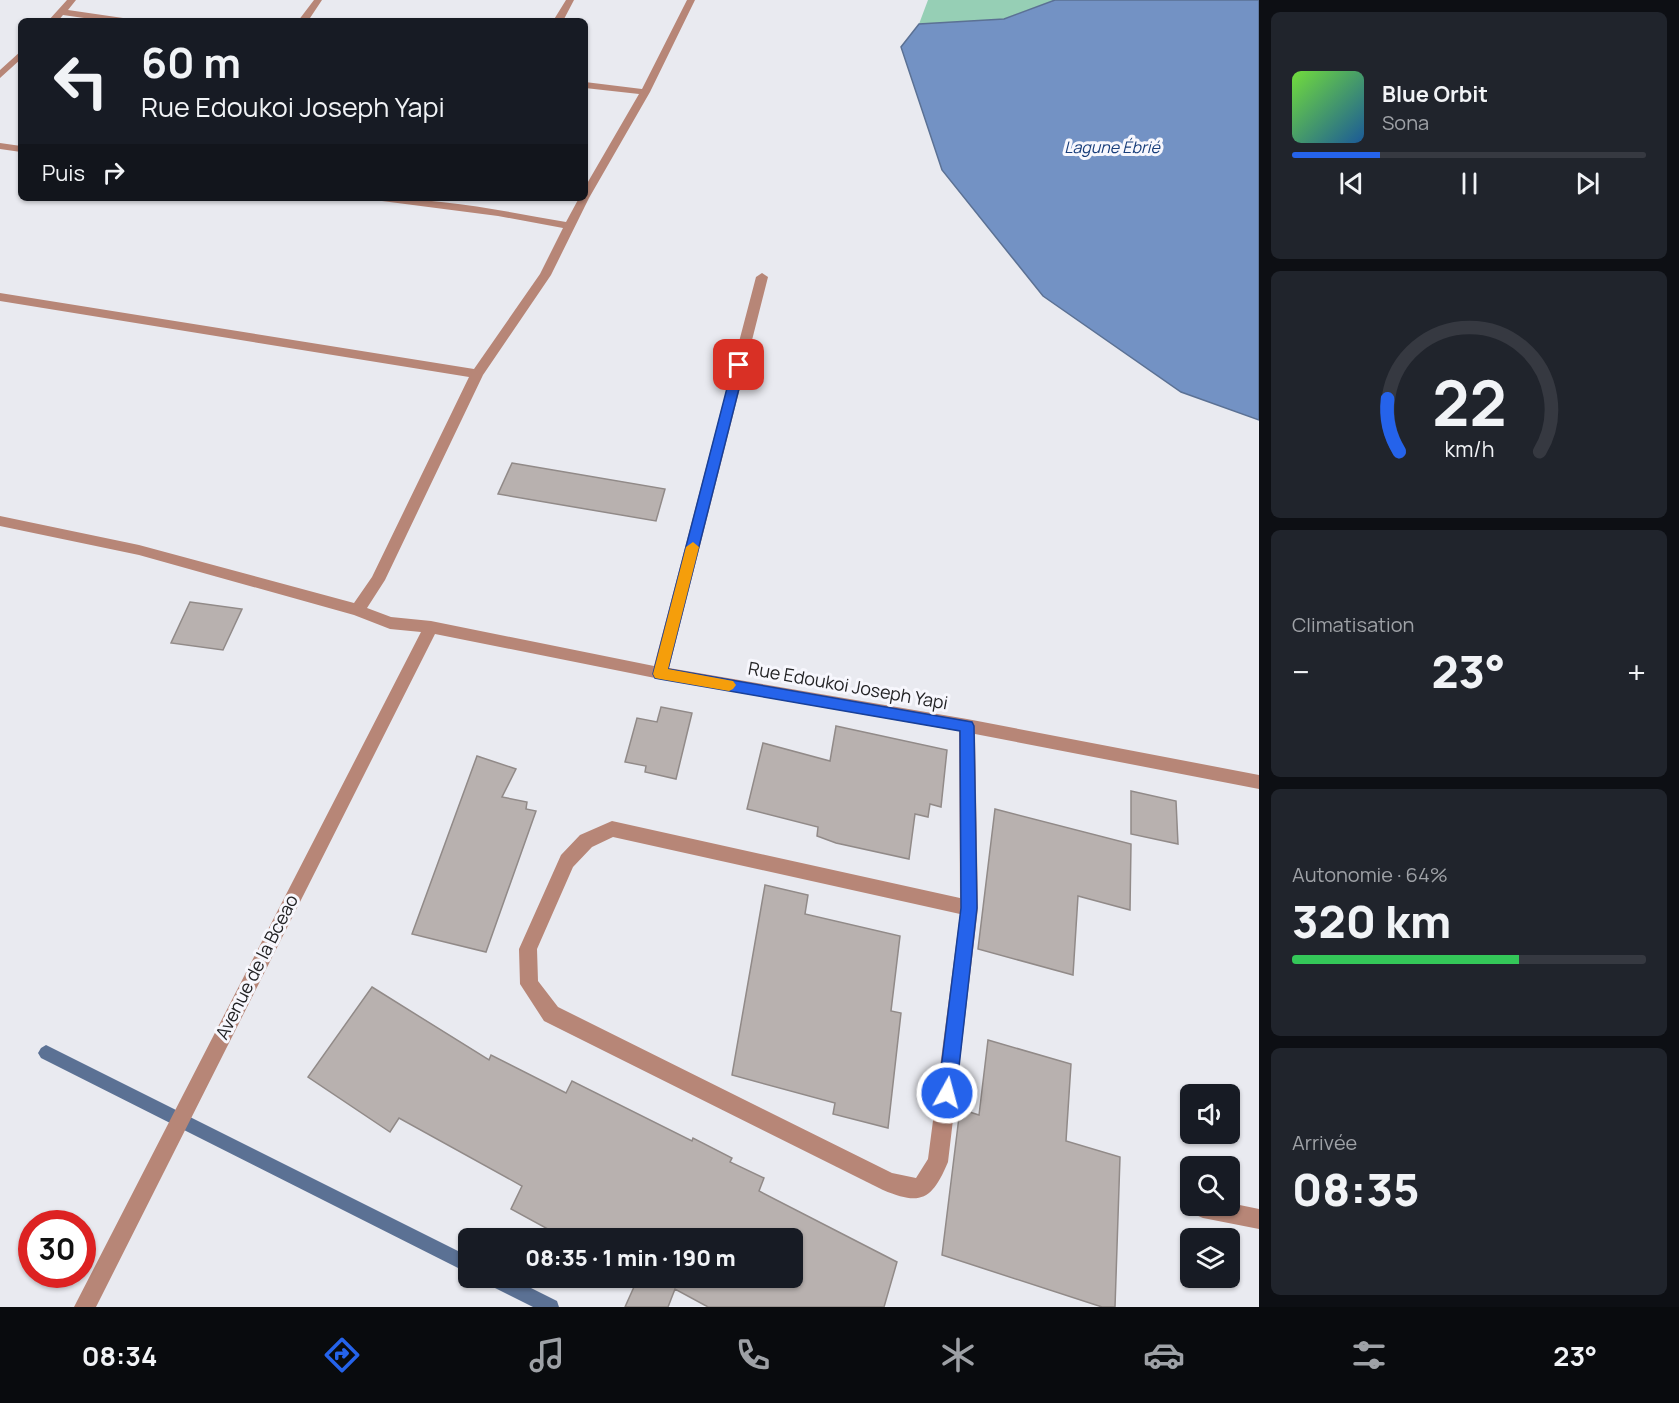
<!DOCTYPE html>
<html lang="fr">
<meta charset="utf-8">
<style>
body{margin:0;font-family:Manrope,sans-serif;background:#20242c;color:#f1f3f6;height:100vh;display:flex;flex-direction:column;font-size:22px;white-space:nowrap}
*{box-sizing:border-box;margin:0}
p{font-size:20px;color:#9ea1a6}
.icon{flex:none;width:33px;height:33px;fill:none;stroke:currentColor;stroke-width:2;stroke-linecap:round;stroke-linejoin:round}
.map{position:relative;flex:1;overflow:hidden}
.drawer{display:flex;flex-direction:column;gap:12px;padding:12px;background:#0d0f14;width:420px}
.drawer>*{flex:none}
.guide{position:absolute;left:18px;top:18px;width:570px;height:183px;border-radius:9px;box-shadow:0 2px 4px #0004;background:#171b24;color:#f1f3f6;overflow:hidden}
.fabs{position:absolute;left:1180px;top:1084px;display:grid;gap:12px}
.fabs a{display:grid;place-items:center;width:60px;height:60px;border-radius:9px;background:#171b24;box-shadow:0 2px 4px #0004;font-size:30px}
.speed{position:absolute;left:18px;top:1210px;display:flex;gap:12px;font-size:30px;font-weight:700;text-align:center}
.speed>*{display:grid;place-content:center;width:78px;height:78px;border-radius:50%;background:#171b24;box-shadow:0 2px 4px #0004;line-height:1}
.speed .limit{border:9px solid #d22;background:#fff;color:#111}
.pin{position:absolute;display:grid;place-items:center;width:51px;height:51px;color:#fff;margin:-26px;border-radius:12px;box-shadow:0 3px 9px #0006}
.me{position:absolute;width:66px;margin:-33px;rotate:7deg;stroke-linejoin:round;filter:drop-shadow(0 0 4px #0008)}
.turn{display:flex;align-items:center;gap:21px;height:126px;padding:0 24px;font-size:27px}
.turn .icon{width:78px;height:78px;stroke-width:2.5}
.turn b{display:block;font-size:42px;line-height:51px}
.then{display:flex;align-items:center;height:57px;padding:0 24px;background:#0003;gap:12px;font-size:22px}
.big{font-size:45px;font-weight:800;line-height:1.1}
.drawer .widget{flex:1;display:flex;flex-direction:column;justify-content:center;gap:9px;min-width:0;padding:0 21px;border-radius:9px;background:#20242c}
.drawer .dial{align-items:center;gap:0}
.dial svg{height:156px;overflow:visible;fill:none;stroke:#363941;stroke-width:7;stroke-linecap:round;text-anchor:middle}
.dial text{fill:#f1f3f6;stroke:none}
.song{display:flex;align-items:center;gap:18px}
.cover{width:72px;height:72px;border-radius:9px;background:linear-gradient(135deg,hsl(100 70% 55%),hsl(210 70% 35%))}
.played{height:6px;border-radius:3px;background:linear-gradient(90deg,#2563eb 25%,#363941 25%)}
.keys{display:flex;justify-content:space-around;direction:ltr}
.heat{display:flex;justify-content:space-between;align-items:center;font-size:33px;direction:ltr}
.charge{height:9px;border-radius:4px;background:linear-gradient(90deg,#34c759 64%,#363941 0)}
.trip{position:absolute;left:458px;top:1228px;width:345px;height:60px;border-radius:9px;background:#171b24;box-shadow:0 2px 4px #0004;font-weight:800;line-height:60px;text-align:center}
.menu{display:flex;height:96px;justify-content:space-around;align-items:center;background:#090b0e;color:#9ea1a6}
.menu .icon{width:42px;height:42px}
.menu .active{color:#2563eb}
.menu b{font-size:27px;color:#f1f3f6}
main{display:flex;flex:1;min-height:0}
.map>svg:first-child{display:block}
</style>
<main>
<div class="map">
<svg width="1259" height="1307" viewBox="0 0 1259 1307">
<rect width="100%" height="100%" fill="#e9eaf0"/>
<path fill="#96cfb5" d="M928,0H1055L1004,19L919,24Z"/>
<path fill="#7392c4" stroke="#5b7194" stroke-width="1.5" d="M1055,0H1259V420L1181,392L1043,296L942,170L901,47L919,24L1004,19Z"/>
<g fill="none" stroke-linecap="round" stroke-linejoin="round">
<path fill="#5b7194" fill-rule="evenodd" d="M46,1045L468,1256V1273L41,1058L38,1053L41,1048Z
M485,1278H511L557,1301L559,1307H533L487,1284Z"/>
</g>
<path fill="#b8b1af" stroke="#918a88" stroke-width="1.5" d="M512,463L665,489L656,521L498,494Z
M190,602L242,609L223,650L171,643Z
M661,707L692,713L676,779L645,772L646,766L625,762L637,718L657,722Z
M836,726L947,750L941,807L930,804L928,817L915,814L909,859L836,843L817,836L818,827L747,809L763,743L830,761Z
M477,756L516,769L502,797L527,802L526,809L536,811L486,952L412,934Z
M1131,791L1176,801L1178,844L1131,834Z
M995,809L1131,844L1130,910L1078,896L1073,975L978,949Z
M765,885L808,895L805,914L900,936L891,1011L901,1013L888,1128L833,1114L835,1103L732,1075Z
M372,987L489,1060L491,1055L566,1093L572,1081L692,1141L693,1138L732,1158L730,1162L764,1178L759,1191L897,1262L884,1307H708L675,1289L668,1307H625L638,1278H792V1239H566L511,1209L522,1186L399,1118L390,1132L308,1077Z
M988,1040L1071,1064L1066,1141L1120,1157L1115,1307H1102L942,1255L960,1109L979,1115Z"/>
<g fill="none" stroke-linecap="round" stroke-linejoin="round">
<path fill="#b78677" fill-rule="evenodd" d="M67,0H76L68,10L123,18L128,21H105L63,15L58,21H48Z
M314,0H322L308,21H298Z
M566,0H574L563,21H553Z
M687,0H695L650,92L589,198L551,275L483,375L385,580L367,608L391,617L431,621L654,666L756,277L762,273L768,277L669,668L967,719L1259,775V789L975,734L978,908L948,1162C932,1200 921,1206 883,1190L544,1021L520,984L519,949L561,855L580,835L612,821L960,898L959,731L660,679L435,634L96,1307H74L421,632L390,629L354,615L139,555L0,526V516L139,545L354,603L372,577L469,377L0,301V293L474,369L540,274L563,228L498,216L382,201L377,198C440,198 504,211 566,222L579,198H585V187L639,94L585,88V82L642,89ZM613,837L960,914L928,1159L916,1178L892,1173L558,1007L538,981L537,949L573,867L592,847Z
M21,51V59L0,78V70Z
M0,143L21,146V152L0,149Z
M1230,1203L1259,1209V1229L1203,1218L1196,1215L1193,1208L1194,1206H1230Z"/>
</g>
<path fill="#2563eb" stroke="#184099" stroke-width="1.5" d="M739,361L745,365L668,669L972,722L974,726L977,908L956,1093L953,1099L947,1102L941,1099L938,1093L961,908L960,731L660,679L655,678L653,674L733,365Z"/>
<path fill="#f59e0b" d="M693,542L699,547L668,669L733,681L736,685L733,689L729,691L660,679L655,678L653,674L686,547Z"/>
<g text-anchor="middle" stroke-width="6" stroke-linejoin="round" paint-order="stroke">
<g font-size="16" font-style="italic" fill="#173d7a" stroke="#f7f7fd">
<text x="1112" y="153">Lagune Ébrié</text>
</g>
<g font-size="18" fill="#232325" stroke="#f7f7fd">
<text transform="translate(848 686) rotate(10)" y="6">Rue Edoukoi Joseph Yapi</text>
<text transform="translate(257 967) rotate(-63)" y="6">Avenue de la Bceao</text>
</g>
</g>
</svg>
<div class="fabs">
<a><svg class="icon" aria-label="sound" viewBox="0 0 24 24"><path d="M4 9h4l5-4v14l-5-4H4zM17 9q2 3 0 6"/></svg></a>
<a><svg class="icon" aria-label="search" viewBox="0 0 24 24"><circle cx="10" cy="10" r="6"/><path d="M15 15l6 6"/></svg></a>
<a><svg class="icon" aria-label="layers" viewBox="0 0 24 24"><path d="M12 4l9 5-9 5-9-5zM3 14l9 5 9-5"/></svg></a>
</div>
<div class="speed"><div class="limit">30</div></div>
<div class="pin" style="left:739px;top:365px;background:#d93025"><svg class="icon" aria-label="arrive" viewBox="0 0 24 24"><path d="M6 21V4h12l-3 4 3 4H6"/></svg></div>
<svg class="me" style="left:947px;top:1093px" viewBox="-20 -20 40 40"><circle r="17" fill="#2563eb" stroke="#fff" stroke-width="3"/><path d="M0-11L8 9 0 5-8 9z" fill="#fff"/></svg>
<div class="trip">08:35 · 1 min · 190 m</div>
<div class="guide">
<div class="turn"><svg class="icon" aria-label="left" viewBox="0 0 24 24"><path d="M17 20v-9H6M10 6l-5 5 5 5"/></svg><div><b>60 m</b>Rue Edoukoi Joseph Yapi</div></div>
<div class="then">Puis<svg class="icon" aria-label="right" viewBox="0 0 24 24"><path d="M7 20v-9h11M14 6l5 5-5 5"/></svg></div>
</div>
</div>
<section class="drawer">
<div class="widget">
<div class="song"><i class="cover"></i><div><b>Blue Orbit</b><p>Sona</p></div></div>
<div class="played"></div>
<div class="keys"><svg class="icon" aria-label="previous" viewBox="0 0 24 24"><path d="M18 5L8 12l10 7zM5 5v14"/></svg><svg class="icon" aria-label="pause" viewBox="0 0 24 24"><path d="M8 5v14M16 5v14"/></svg><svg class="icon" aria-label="next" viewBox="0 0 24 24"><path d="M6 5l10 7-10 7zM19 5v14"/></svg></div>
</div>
<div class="widget dial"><svg viewBox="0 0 100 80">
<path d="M14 69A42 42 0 1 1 86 69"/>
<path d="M14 69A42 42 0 0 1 8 42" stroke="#2563eb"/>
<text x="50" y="56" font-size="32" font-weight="700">22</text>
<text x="50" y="72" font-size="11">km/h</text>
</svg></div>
<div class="widget"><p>Climatisation</p>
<div class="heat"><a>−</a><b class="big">23°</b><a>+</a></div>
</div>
<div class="widget"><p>Autonomie · 64%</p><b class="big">320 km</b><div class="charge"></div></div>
<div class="widget"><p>Arrivée</p><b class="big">08:35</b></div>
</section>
</main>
<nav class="menu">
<b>08:34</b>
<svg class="icon active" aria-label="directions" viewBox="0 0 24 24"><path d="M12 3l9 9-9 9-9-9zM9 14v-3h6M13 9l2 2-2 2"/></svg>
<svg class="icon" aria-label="music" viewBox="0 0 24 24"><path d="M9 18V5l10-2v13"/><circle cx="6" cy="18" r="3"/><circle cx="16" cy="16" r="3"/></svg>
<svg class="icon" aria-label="phone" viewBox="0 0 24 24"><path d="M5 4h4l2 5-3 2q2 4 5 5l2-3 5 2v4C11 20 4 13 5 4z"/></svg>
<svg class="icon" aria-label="climate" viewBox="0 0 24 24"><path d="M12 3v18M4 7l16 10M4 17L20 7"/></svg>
<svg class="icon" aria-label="car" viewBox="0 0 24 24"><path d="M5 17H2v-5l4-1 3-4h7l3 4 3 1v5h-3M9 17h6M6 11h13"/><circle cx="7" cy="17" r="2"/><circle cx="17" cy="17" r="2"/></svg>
<svg class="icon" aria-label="filters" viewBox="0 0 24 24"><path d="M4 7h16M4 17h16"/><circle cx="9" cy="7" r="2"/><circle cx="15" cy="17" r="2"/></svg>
<b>23°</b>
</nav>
